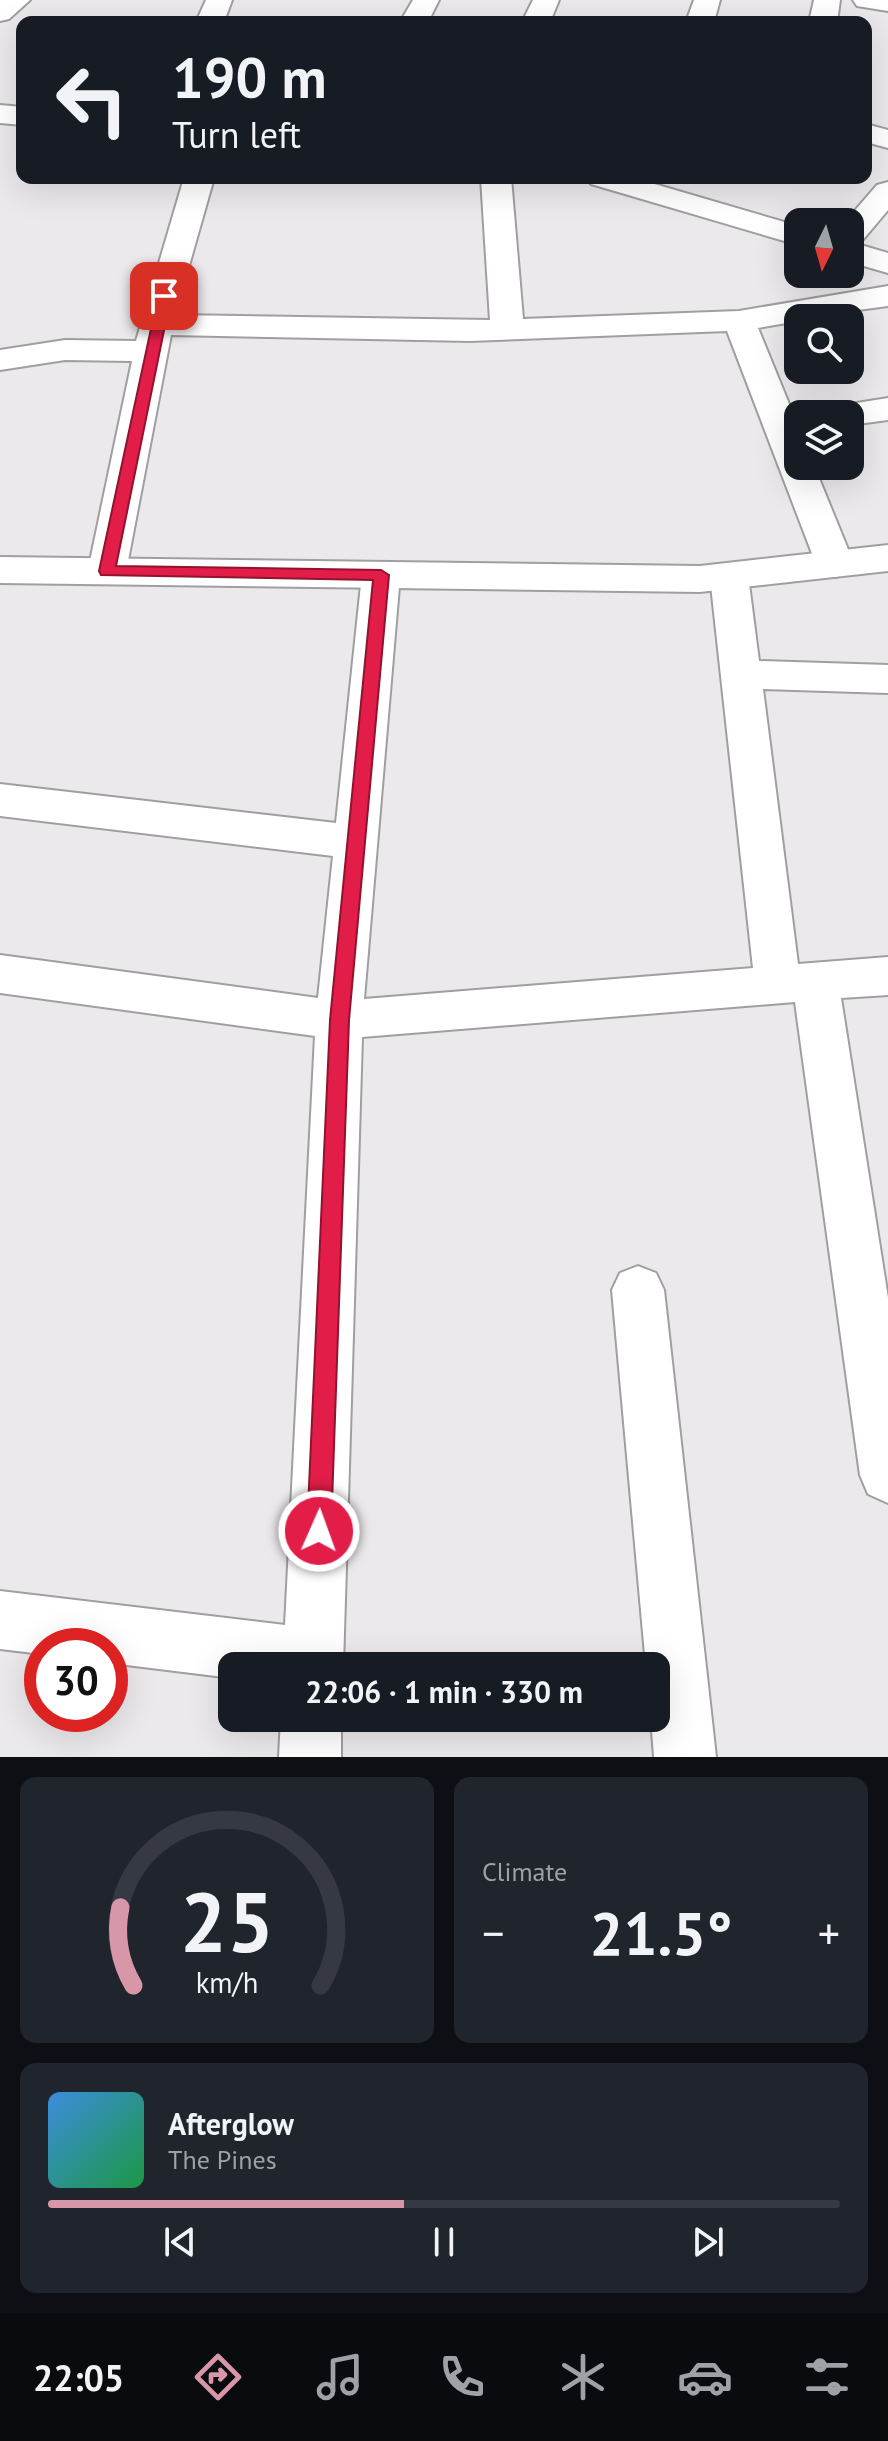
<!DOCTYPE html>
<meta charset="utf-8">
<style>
body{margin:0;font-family:"PT Sans",sans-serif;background:#20242c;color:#f1f3f6;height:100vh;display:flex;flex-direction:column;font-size:30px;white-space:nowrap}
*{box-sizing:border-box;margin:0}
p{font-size:26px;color:#9ea1a6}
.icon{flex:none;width:44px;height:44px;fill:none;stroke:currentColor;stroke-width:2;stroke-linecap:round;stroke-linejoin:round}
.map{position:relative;height:1757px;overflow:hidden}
.details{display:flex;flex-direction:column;gap:20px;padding:20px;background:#0d0f14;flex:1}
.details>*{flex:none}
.top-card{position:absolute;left:16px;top:16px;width:856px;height:168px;border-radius:16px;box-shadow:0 8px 32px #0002;background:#171b24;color:#f1f3f6;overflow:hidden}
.needle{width:52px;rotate:185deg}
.buttons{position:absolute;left:784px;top:208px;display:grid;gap:16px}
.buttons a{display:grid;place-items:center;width:80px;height:80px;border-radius:16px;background:#171b24;box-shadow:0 8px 32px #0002;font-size:40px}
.speed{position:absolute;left:24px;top:1628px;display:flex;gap:16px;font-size:40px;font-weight:700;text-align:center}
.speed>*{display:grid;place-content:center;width:104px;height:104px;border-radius:50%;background:#171b24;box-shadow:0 8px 32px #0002;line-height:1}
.speed .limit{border:12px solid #d22;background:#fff;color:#111}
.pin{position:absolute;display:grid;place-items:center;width:68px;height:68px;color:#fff;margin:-34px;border-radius:16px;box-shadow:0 4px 12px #0006}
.me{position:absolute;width:88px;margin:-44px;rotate:2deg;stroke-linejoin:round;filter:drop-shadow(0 0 6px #0008)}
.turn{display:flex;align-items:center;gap:28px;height:168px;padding:0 24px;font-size:36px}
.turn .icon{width:104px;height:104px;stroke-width:2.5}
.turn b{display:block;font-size:56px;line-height:68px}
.big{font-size:60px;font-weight:600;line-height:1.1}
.details .card{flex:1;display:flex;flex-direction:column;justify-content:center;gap:12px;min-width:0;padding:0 28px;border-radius:16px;background:#20242c}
.details .dial{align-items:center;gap:0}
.dial svg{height:208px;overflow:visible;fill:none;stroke:#363941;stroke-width:7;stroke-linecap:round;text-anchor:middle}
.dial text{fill:#f1f3f6;stroke:none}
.song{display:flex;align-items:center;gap:24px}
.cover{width:96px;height:96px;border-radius:12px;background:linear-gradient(135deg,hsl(210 70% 55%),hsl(140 70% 35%))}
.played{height:8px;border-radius:4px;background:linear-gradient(90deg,#d797a9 45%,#363941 45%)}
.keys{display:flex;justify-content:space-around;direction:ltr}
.heat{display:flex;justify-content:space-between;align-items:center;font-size:44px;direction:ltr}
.details .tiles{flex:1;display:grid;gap:20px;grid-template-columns:1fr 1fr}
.card:last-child{grid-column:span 2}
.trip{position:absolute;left:218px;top:1652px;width:452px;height:80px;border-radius:16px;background:#171b24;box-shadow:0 8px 32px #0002;font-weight:600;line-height:80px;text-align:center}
.tabs{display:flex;height:128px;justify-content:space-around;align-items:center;background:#090b0e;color:#9ea1a6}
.tabs .icon{width:56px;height:56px}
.tabs .active{color:#d797a9}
.tabs b{font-size:36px;color:#f1f3f6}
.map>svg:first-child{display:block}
</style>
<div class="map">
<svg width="888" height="1757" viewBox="0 0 888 1757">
<rect width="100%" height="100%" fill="#ece9ec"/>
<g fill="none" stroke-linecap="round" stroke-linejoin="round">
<g stroke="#a19ea1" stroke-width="4">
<path id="minor" d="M0,0H30L9,19L0,21Z
M206,0H232L224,22H196Z
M413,0H439L428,22H400Z
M533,0H559L550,22H522Z
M694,0H720L714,22H686Z
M814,0H840L837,22H809Z
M853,0H888V11L857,6Z
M0,105L22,107V125L0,123Z
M866,124L888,130V148L866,142Z
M184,178H214L175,315L490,320L481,178H511L523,319L739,311L888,286V306L798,318V321L758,328L798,426V466H814L854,564L848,573L835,577L822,573L816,564L727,331L470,341L171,335L126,571L120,580L107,584L94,580L88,571L132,361L65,360L0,370V350L65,340L136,341Z
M587,178H634L798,226V245L591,184Z
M888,182V210L861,242L854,243L888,253V273L850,262V222H845L877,185Z
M888,398V420L850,425V414H833L838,406Z
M381,562L394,566L400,575L364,999L753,968L710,576L716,567L729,563L742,567L748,576L759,661L888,665V693L763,689L798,964L888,957V995L841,998L888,1298V1503L868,1494L860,1475L795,1002L362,1037L343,1666H232V1678L110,1663V1646H42V1654L0,1649V1591L285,1625L315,1036L0,993V955L318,998L333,856L0,816V784L336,823L362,575L368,566Z
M638,1266L656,1273L664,1290L716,1757H654L651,1718H656V1666H646L612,1290L620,1273Z
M281,1718H341V1757H279Z"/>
</g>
<g stroke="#a19ea1" stroke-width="4">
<path id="secondary" d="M888,545V571L700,592L0,583V557L700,566Z"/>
</g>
<use href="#minor" fill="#fff" fill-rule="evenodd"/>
<use href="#secondary" fill="#fff" fill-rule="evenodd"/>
</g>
<path fill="#e11d48" stroke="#92132f" stroke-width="2" d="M164,292L171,296L116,566L381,570L389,575L349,1020L331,1531L327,1539L319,1542L310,1539L307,1531L330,1020L373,580L101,575L99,571L158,296Z"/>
</svg>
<div class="buttons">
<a><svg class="needle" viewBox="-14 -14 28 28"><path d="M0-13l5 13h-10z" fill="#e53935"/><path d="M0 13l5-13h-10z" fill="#9ea1a6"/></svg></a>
<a><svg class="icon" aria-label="search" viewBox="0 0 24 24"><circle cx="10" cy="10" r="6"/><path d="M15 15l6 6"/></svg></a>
<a><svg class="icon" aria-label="layers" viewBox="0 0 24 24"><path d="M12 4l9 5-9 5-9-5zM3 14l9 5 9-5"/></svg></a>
</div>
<div class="speed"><div class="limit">30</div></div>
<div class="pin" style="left:164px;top:296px;background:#d93025"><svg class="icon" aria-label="arrive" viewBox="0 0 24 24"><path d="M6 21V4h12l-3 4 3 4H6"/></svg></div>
<svg class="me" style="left:319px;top:1531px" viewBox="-20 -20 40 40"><circle r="17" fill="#e11d48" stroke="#fff" stroke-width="3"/><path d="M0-11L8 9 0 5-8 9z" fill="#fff"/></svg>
<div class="trip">22:06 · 1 min · 330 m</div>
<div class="top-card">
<div class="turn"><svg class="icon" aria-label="left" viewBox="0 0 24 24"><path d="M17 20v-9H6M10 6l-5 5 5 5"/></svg><div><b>190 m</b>Turn left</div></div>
</div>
</div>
<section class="details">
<div class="tiles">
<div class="card dial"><svg viewBox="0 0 100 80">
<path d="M14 69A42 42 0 1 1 86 69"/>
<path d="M14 69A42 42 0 0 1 9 39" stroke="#d797a9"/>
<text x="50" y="56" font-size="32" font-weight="700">25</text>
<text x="50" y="72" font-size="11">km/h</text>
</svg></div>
<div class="card"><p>Climate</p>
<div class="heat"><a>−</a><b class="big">21.5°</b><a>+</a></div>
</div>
<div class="card">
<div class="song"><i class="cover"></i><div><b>Afterglow</b><p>The Pines</p></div></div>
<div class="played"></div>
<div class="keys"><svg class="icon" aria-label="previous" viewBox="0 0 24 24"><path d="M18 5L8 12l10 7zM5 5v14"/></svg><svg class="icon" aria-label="pause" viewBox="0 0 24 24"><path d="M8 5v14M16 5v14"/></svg><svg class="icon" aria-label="next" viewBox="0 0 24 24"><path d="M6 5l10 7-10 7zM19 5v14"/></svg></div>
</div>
</div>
</section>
<nav class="tabs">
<b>22:05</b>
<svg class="icon active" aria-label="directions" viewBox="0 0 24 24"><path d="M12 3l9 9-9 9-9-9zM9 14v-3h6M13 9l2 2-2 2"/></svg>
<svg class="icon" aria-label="music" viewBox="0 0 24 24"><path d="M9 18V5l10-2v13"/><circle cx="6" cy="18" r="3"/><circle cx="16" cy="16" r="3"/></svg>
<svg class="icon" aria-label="phone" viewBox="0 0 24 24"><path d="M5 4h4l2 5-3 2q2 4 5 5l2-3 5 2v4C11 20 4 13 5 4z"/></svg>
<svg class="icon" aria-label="climate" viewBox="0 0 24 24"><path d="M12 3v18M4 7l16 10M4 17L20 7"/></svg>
<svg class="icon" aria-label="car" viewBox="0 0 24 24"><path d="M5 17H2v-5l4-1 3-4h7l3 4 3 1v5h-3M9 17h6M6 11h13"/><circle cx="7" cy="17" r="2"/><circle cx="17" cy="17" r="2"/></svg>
<svg class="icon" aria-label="filters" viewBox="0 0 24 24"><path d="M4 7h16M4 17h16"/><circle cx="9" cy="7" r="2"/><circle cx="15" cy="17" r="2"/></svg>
</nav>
